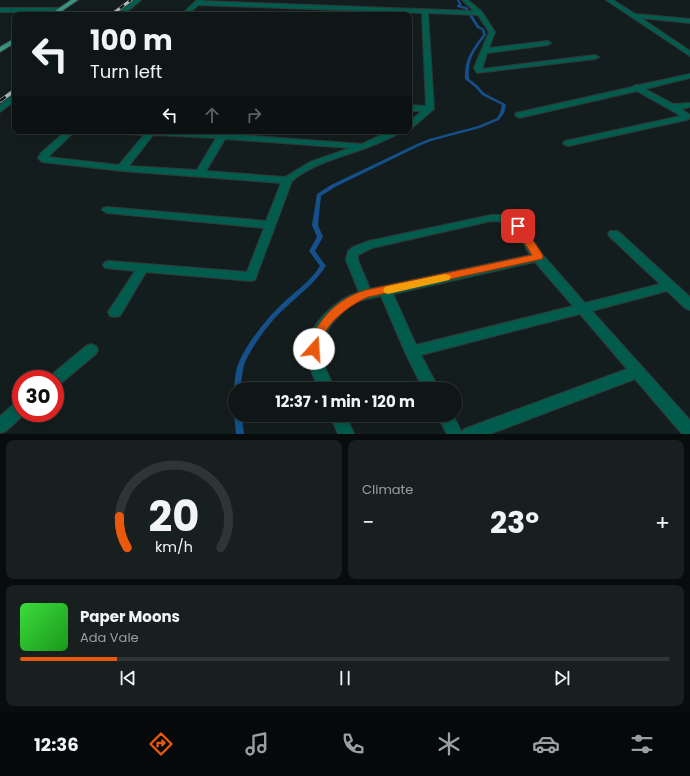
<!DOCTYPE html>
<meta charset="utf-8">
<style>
body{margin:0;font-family:Poppins,sans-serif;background:#181f1f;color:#f1f3f6;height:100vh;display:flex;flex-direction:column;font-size:15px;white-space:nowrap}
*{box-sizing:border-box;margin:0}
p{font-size:13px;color:#9b9fa1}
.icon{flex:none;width:22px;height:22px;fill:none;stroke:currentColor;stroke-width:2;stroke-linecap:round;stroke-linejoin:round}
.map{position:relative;height:434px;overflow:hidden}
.drawer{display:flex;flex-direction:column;gap:6px;padding:6px;background:#080c0c;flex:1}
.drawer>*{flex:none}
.banner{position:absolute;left:12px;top:12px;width:400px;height:122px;border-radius:8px;box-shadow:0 2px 10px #0003,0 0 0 1px #2f3535;background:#0f1616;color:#f1f3f6;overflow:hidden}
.speed{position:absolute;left:12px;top:370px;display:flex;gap:8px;font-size:20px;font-weight:700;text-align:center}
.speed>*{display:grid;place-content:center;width:52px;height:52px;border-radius:50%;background:#0f1616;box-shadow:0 2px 10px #0003,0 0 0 1px #2f3535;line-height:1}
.speed .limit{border:6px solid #d22;background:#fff;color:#111}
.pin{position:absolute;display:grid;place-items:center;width:34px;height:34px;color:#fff;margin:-17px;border-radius:8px;box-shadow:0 2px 6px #0006}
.me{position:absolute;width:44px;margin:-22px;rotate:19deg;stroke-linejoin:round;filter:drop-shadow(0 0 3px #0008)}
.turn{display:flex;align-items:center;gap:14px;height:84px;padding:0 12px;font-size:18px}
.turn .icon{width:52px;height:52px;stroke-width:2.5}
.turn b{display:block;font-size:28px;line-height:34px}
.lanes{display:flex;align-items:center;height:38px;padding:0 12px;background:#0003;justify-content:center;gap:20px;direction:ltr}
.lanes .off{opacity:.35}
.big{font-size:30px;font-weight:700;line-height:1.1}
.drawer .tile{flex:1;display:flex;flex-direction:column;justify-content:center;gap:6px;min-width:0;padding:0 14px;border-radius:8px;background:#181f1f}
.drawer .dial{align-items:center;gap:0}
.dial svg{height:104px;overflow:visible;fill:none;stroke:#2f3535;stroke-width:7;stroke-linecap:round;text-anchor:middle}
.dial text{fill:#f1f3f6;stroke:none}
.song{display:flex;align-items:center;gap:12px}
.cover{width:48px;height:48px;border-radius:6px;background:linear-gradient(135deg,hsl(120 70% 55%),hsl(120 70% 35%))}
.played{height:4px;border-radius:2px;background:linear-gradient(90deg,#ea580c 15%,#2f3535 15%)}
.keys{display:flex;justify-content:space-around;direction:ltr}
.heat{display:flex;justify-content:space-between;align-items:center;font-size:22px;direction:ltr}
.drawer .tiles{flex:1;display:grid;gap:6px;grid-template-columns:1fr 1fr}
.tile:last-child{grid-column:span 2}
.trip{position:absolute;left:228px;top:382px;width:234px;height:40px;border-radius:20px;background:#0f1616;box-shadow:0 2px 10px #0003,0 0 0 1px #2f3535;font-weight:700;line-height:40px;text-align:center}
.tab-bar{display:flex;height:64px;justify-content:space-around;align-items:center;background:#060909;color:#9b9fa1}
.tab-bar .icon{width:28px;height:28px}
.tab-bar .selected{color:#ea580c}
.tab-bar b{font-size:18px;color:#f1f3f6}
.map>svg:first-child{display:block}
</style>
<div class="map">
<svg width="690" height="434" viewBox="0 0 690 434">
<rect width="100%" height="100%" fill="#141d1d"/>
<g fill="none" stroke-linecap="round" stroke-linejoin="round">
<path fill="#15508b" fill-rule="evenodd" d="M457,0H459L462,5L461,6L467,7L479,26L484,29L486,35C475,50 467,59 469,79L477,85L484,93L505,104L506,105L504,113L499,120L480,128L431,141L419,146L335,187L321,196L318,225L323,237L315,251L326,266C314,284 301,293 285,308C272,319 250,348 244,365C242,372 242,381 240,389H235V391L234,389C235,381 235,372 238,365C244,347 267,318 281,305C294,292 310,282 320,266L309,251L317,237L312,225L317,194L331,185L417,144L429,139L478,126L497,118L500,113L502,105L482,95L475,87L465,79C464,60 472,49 483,35L482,30L477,28L465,9L457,7V5H459Z
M235,414V415H242L244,434H236L234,415Z"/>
<g stroke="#303838" stroke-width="2">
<path id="minor" d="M134,0H141L123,15H116Z
M197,0H203L202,1L474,11L462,0H468L482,12L495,32L489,48L548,41L551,43L548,45L487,53L482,69L595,55L599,57L595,59L477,73L474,68L489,32L478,15L428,13L434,109L412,128L409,129V122L422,111H409V105L426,106L422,13L198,5L188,15H181Z
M606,0H613L635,14L690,19V23L641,18L690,51V56Z
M0,8H61L64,10L61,12H0Z
M55,12L104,13L107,15H53V13Z
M690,74V78L645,89L673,104L690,103V107L681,109L690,115L689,119L686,120L568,146L565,145L563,143L565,141L681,116L637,91L519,118L515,115L516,113L632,87L636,85H639Z
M12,95H15V101L0,112V105Z
M66,131H75L48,157L119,165L144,135L128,134L124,131H179L219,133L221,131H229L228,134L362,144L390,131H402C398,136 389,138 383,141C353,155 317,160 292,181L255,280L251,281L146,272L120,316L115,317L110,316L108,312L135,271L105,268L103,265L105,262L109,261L247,272L264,228L107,213L102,210L103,208L107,207L266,221L281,183L122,171L42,162L38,158L41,153ZM153,135L216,138L197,170L129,166ZM225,139L350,148L310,162L285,177L206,171Z
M491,215H505L520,221L542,254L585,303L660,284L610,237L608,234L610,231H618L690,297V310L685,308L667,291L592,311L690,420V434H682L635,379L490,434H447L437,415H453L462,433L464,429L627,369L580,314L421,355L439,389H423L405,352L381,296C373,298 364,299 357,302C340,311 319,334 321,354C323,366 330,378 335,389H319C314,377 307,365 307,351C306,326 337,298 359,292L346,260L348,251L353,247L369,241ZM491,221C517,221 518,235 530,255L370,289L358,260V255L372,248ZM535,262L573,306L416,345L393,294Z
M91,344L96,346L98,350L96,354L60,384L55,386V379H48L50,376L86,346Z
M21,401V413H26L6,431L0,433V416L15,403Z
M330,415H346L354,434H338Z"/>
</g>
<g stroke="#303838" stroke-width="2">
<path id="primary" d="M71,0H78L56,15H49Z
M15,38V43L0,52V47Z"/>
</g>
<use href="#minor" fill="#025c4d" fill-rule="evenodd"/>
<use href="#primary" fill="#3c9380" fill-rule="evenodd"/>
<g stroke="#afb6b6" stroke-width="3">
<path id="rail-far1" d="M111,15L131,0"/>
</g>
<g stroke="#afb6b6" stroke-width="3.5">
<path id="rail" d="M0,101L15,90"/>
</g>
<use href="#rail-far1" stroke="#0b1314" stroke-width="2" stroke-dasharray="5.5" stroke-linecap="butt"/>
<use href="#rail" stroke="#0b1314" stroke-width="2.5" stroke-dasharray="7" stroke-linecap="butt"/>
</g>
<path fill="#ea580c" stroke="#983908" d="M518,223L522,224L542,254L543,257L542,259L368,297C353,303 329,320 323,337C321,342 321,347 318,352L314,353L310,352L308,349C316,320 338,298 366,290L532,255L514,226Z"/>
<path fill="#f59e0b" d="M445,274L449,275L451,277L449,280L388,294L385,293L383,290L385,287L388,286Z"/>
</svg>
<div class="speed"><div class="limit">30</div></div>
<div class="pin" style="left:518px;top:226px;background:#d93025"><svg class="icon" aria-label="arrive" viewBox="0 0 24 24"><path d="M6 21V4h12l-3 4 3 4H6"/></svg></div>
<svg class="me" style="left:314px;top:349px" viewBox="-20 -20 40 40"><circle r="19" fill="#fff"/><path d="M0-13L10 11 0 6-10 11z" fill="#ea580c"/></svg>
<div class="trip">12:37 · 1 min · 120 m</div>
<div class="banner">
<div class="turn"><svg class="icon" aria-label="left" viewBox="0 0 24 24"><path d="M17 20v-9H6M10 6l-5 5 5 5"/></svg><div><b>100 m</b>Turn left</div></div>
<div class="lanes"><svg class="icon" aria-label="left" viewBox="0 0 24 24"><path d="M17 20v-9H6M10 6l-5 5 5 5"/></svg><svg class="icon off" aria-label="ahead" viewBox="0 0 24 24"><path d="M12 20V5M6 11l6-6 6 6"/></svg><svg class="icon off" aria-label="right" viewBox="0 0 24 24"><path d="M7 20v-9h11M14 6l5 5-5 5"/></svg></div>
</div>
</div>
<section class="drawer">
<div class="tiles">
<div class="tile dial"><svg viewBox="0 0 100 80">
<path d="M14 69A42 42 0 1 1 86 69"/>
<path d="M14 69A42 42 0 0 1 8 45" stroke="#ea580c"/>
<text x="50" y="56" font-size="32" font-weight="700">20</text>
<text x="50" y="72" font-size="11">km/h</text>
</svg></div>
<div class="tile"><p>Climate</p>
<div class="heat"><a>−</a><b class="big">23°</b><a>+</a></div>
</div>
<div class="tile">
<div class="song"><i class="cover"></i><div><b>Paper Moons</b><p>Ada Vale</p></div></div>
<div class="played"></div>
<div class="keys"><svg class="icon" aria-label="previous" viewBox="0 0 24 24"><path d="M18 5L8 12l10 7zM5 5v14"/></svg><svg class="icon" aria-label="pause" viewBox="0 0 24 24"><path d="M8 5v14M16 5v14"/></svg><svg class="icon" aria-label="next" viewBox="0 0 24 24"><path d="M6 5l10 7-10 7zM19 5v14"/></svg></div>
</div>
</div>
</section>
<nav class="tab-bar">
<b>12:36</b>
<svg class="icon selected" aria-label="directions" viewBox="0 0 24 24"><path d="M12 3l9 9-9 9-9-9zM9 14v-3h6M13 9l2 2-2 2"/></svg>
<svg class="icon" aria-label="music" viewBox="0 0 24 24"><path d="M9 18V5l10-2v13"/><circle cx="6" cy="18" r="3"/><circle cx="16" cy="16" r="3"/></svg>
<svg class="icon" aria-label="phone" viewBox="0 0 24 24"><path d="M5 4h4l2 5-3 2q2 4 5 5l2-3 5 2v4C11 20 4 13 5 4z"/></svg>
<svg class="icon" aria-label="climate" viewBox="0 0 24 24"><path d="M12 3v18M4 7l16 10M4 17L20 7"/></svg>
<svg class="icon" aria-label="car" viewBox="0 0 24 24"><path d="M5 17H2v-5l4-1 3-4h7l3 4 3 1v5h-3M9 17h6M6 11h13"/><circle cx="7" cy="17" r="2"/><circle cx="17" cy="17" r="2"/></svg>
<svg class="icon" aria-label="filters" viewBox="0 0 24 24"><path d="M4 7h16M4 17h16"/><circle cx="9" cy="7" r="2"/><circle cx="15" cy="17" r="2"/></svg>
</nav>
